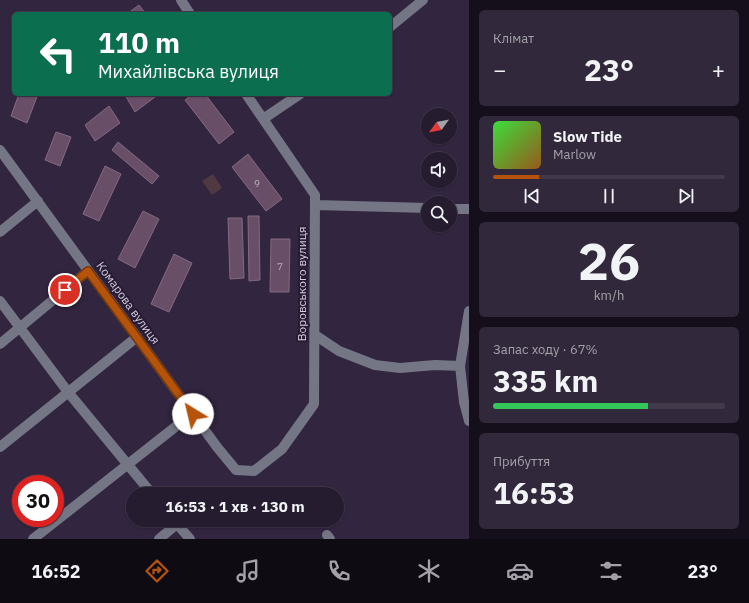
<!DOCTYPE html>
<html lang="uk">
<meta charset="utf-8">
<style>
body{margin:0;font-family:"IBM Plex Sans",sans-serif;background:#31293b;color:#f1f3f6;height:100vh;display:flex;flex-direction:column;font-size:15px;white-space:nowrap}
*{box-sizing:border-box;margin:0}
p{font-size:13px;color:#a3a1aa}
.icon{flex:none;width:22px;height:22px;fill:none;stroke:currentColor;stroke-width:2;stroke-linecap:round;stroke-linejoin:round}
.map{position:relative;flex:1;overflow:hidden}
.details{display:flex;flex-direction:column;gap:10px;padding:10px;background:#140f1a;width:280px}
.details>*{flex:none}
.banner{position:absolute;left:12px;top:12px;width:380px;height:84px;border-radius:6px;box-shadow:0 1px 3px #0004,0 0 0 1px #423a4b;background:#0b6e4f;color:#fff;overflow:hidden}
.needle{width:26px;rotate:237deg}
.tools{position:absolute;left:421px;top:108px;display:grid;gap:8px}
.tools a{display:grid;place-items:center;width:36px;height:36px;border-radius:50%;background:#251c2f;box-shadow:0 1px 3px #0004,0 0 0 1px #423a4b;font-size:20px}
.speed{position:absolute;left:12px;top:475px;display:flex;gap:8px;font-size:20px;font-weight:700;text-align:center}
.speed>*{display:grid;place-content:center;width:52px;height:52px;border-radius:50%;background:#251c2f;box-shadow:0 1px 3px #0004,0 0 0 1px #423a4b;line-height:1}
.speed .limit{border:6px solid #d22;background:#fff;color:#111}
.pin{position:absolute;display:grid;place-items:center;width:34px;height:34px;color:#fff;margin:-17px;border:2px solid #fff;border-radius:50%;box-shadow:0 1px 4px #0007}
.me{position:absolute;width:44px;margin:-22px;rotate:324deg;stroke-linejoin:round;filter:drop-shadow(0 0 3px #0008)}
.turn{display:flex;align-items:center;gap:14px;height:84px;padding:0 20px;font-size:18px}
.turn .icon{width:52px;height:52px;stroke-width:2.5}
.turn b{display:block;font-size:28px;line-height:34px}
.big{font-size:30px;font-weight:700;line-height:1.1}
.details .tile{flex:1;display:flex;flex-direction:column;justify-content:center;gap:6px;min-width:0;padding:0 14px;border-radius:6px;background:#31293b}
.details .dial{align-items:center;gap:0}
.dial b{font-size:52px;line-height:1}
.song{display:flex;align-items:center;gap:12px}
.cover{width:48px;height:48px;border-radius:6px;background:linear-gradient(135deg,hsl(120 70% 55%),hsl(30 70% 35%))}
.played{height:4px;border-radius:2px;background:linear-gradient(90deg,#b45309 20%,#423a4b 20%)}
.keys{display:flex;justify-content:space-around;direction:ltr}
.heat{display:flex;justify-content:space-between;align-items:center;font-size:22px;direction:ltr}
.charge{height:6px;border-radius:3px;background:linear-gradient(90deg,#34c759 67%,#423a4b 0)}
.trip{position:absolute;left:126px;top:487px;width:218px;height:40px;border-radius:20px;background:#251c2f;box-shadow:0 1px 3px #0004,0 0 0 1px #423a4b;font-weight:700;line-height:40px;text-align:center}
.menu{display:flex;height:64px;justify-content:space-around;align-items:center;background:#0f0b13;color:#a3a1aa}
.menu .icon{width:28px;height:28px}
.menu .current{color:#b45309}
.menu b{font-size:18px;color:#f1f3f6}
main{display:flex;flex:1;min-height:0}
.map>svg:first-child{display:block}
</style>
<main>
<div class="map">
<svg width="469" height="539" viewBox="0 0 469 539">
<rect width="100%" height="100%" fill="#31253f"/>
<path fill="#513942" d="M213,174L222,188L212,195L202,181Z"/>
<path fill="#694e67" stroke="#846a81" d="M139,5L146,14H127Z
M19,94H38L27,123L11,116Z
M126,94H159L135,112L125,95Z
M193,94H205L234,132L219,144L185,100Z
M109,106L120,123L95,141L85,125Z
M56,132L71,137L60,166L45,160Z
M118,142L159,176L152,184L112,150Z
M248,154L282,199L266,211L232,167Z
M105,166L121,174L99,221L83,214Z
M143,211L159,219L135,268L118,259Z
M248,216H259L260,280L249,281Z
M228,218H242L244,278L230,279Z
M271,239H290L289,292H270Z
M174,254L192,263L169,312L151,304Z"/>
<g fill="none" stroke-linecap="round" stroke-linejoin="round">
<path stroke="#747685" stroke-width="10" d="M181,0L190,14
M390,27L423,0
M263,119L300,94
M0,150L217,447L236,470L254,471L282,449L314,404L315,195L246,94
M315,205L428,208
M450,209H469
M0,232L38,201
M0,301L68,392L152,494
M315,335L339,351L375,365L400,368L435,365L460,366L464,402L469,421
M0,344L88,271
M460,366L469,311
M0,447L137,337
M327,535L330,539
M33,539L193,413
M159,539L177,524L190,539"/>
</g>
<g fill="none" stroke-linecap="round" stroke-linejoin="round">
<g stroke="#753606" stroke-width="10">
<path id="route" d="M65,290L88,271L193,414"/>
</g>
<use href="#route" stroke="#b45309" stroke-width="7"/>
</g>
<g text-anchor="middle" stroke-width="4" stroke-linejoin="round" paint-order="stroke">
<g font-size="10" fill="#b9adc0">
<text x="257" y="187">9</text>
<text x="280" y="270">7</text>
</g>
<g font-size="12" fill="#d4cdde" stroke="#271c34">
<text transform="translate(302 284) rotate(-90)" y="4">Воровського вулиця</text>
<text transform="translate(128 303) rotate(54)" y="4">Комарова вулиця</text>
</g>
</g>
</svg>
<div class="tools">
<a><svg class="needle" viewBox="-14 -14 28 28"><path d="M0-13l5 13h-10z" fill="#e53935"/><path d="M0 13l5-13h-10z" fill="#a3a1aa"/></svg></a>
<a><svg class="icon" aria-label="sound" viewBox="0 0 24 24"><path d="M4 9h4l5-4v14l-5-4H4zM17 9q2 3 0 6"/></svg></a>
<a><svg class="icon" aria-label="search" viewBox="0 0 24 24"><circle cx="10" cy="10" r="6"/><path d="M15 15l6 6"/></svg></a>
</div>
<div class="speed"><div class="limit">30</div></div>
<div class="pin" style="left:65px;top:290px;background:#d93025"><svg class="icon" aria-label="arrive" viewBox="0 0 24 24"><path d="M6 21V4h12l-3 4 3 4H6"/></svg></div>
<svg class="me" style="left:193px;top:414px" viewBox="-20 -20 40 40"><circle r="19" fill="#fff"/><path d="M0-13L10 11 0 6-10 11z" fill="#b45309"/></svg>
<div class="trip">16:53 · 1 хв · 130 m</div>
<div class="banner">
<div class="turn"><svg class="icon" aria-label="left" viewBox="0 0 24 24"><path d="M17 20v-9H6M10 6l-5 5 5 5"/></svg><div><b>110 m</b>Михайлівська вулиця</div></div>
</div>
</div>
<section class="details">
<div class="tile"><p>Клімат</p>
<div class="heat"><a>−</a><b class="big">23°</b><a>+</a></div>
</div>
<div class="tile">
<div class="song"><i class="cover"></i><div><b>Slow Tide</b><p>Marlow</p></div></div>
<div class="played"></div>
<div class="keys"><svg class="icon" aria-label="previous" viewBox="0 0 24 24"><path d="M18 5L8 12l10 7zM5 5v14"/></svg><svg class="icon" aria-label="pause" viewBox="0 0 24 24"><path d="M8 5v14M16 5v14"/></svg><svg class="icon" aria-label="next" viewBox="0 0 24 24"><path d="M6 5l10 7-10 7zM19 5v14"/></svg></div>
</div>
<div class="tile dial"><b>26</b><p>km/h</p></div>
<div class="tile"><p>Запас ходу · 67%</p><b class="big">335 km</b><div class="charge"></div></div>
<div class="tile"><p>Прибуття</p><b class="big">16:53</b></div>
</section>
</main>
<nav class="menu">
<b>16:52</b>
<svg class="icon current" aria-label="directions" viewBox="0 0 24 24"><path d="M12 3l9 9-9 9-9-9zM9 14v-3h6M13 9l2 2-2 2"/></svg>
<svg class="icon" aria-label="music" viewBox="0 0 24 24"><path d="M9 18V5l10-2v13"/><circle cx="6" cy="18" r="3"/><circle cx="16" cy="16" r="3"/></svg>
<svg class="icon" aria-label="phone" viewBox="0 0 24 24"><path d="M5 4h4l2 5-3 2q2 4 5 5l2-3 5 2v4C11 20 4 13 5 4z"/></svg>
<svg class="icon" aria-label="climate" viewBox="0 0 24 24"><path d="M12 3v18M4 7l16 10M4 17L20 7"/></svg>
<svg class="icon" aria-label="car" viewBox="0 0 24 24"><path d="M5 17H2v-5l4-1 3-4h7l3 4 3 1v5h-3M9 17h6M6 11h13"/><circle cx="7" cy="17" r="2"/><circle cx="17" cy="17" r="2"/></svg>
<svg class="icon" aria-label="filters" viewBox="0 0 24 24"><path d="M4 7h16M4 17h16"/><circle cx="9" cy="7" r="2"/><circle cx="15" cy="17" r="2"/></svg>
<b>23°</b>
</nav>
